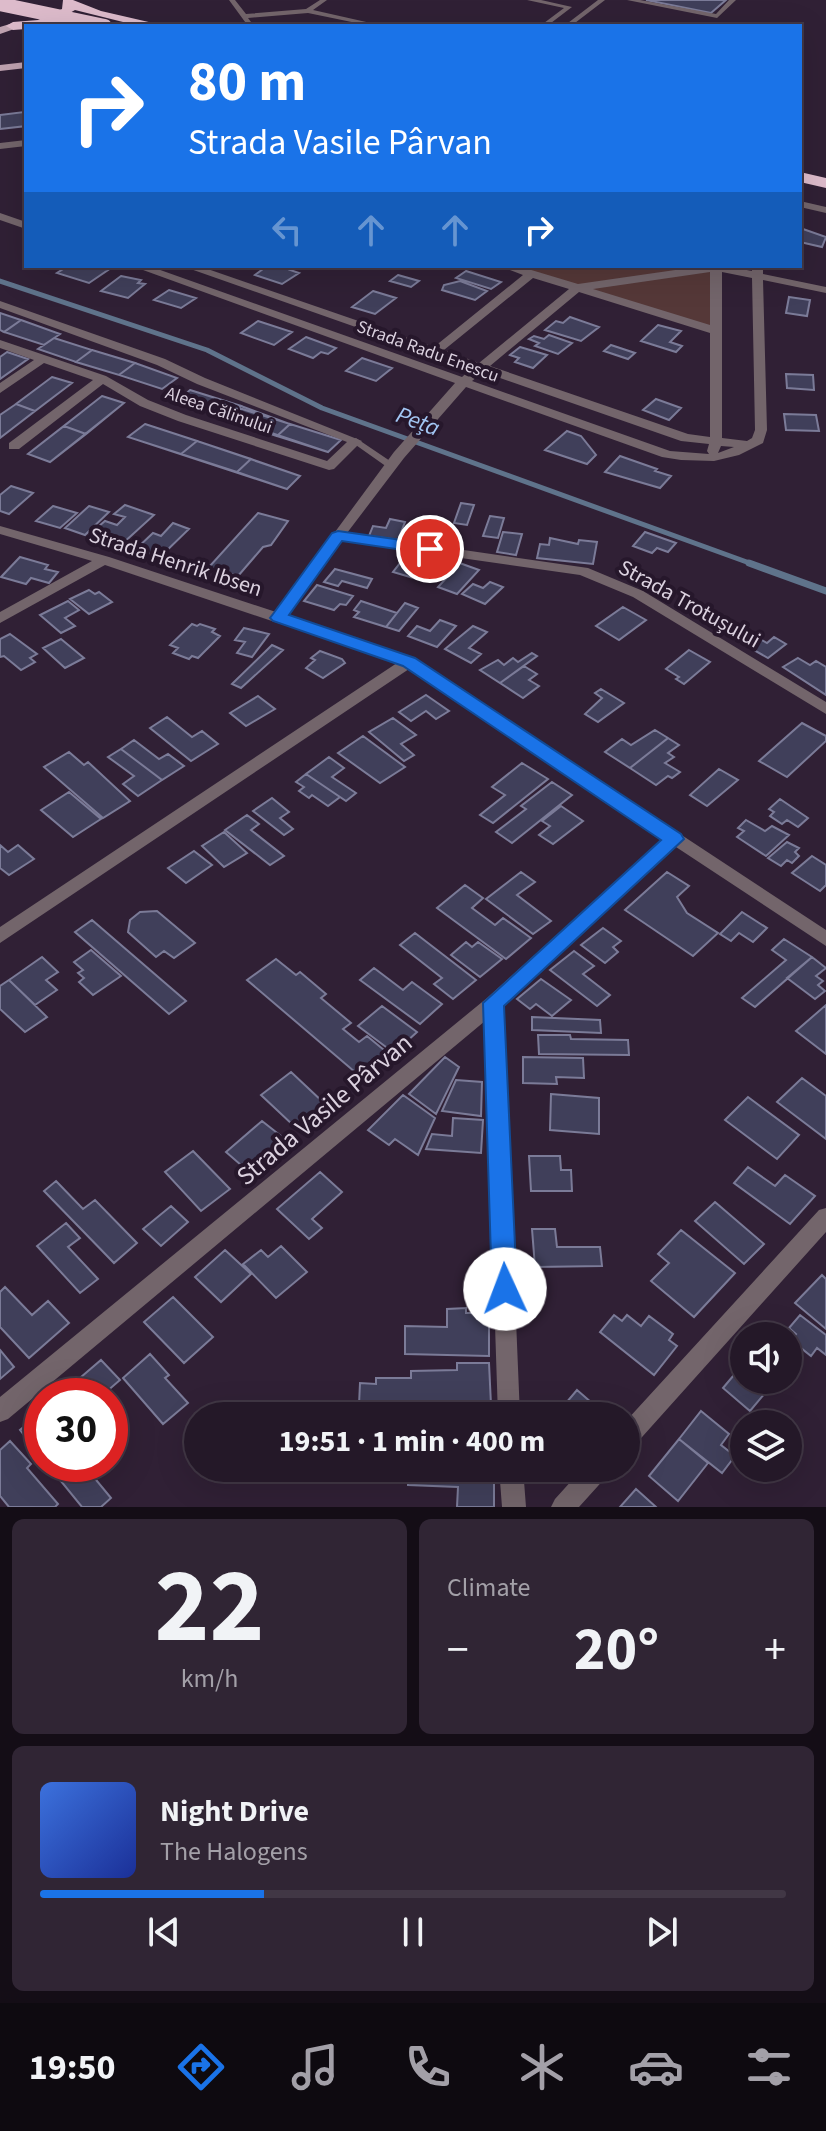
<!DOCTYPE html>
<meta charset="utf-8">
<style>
body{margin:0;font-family:"Source Sans 3",sans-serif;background:#302534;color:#f1f3f6;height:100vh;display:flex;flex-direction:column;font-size:30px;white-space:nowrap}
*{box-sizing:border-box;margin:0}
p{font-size:26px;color:#a3a0a8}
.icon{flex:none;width:44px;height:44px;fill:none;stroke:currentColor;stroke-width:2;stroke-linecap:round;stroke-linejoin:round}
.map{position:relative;height:1507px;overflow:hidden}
.panel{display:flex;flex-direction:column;gap:12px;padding:12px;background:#140d16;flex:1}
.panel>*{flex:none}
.guide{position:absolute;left:24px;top:24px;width:778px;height:244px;border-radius:0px;box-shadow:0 8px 32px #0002,0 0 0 2px #413745;background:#1a73e8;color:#fff;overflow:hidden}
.tools{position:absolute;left:730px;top:1322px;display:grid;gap:16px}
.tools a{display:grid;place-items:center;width:72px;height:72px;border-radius:50%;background:#241828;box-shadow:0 8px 32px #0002,0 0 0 2px #413745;font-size:40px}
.speed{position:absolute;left:24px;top:1378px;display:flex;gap:16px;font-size:40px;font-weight:700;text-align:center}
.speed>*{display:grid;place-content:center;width:104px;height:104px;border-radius:50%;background:#241828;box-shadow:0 8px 32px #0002,0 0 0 2px #413745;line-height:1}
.speed .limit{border:12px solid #d22;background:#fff;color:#111}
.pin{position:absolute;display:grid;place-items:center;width:68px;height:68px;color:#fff;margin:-34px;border:4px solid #fff;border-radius:50%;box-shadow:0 2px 8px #0007}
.me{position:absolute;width:88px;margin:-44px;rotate:358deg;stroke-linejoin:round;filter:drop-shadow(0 0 6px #0008)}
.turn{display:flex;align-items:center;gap:28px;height:168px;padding:0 32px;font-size:36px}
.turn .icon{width:104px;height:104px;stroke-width:2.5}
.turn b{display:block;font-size:56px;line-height:68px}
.lanes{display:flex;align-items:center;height:76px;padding:0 32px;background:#0003;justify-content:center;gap:40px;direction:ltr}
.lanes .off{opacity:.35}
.big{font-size:60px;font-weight:700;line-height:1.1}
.panel .card{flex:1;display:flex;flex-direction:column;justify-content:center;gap:12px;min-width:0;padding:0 28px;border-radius:12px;background:#302534}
.panel .dial{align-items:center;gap:0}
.dial b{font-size:104px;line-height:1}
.song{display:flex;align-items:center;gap:24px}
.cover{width:96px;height:96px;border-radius:12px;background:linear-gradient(135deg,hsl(220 70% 55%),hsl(230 70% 35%))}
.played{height:8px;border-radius:4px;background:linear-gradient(90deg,#1a73e8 30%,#413745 30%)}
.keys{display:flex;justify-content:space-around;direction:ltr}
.heat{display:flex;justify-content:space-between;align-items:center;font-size:44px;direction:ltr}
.panel .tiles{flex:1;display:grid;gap:12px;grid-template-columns:1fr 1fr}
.card:last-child{grid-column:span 2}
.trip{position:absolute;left:184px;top:1402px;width:456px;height:80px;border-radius:40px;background:#241828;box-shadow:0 8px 32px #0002,0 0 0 2px #413745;font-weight:700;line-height:80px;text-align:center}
.dock{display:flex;height:128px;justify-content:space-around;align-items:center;background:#0e0a10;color:#a3a0a8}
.dock .icon{width:56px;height:56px}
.dock .active{color:#1a73e8}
.dock b{font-size:36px;color:#f1f3f6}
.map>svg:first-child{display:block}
</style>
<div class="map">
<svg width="826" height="1507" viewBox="0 0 826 1507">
<rect width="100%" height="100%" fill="#302035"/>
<path fill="#553838" d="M506,266L716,268L717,331Z"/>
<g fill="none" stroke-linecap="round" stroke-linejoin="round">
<path stroke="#5f738b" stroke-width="5" d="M0,281L207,350L322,408L755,565"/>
<path stroke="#5f738b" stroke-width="7" d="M749,563L826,591"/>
</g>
<path fill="#403f5a" stroke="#7b7b98" stroke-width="2" d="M646,0H726L711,13Z
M24,112L26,126L0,129V115Z
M803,229L826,237L822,247L800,242Z
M68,266L91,269L96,266L108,270L89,283L57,273Z
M267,266H295L290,270L299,273L282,284L255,275Z
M466,271L501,282L491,289L456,278Z
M398,275L419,281L411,287L390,281Z
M121,276L141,280L138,283L145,284L128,298L101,291Z
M460,281L487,291L475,300L442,290L444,285Z
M169,290L196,298L181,308L154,300Z
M373,291L396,298L375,314L352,307Z
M789,297L810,300L807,316L786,313Z
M0,313L21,320L4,332L0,330Z
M570,317L599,327L581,341L545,330L556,321L563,323Z
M21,320L60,334L44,345L4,332Z
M258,321L292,332L274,345L241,333Z
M658,325L681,331L670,342L682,346L676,352L641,341Z
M549,335L572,343L558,354L535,346L539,343L529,339L534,336L544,339Z
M306,337L336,348L328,354L321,352L313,358L289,349Z
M54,338L92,350L76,362L38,349Z
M611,345L635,353L628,359L604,351Z
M520,347L547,355L533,368L515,362L519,358L510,355Z
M92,350L135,363L119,375L76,362Z
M7,352L28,359L0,379V357Z
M362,358L392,368L376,381L346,371Z
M135,363L177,378L162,389L119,375Z
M786,374L813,375L814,390L787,388Z
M52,377L72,383L35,411L16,404Z
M190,390L241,406L239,408L341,440L328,452L177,401Z
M190,390L241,406L227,417L177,401Z
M102,396L124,403L50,462L28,454Z
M102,396L124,403L86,434L64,426Z
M656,399L681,408L669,420L643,410Z
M16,404L35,411L0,438V415Z
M241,406L290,424L277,436L225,419Z
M784,414L816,415L819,431L786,430Z
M145,424L197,441L300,476L287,489L128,437Z
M145,424L197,441L181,454L128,437Z
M290,424L341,440L328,452L277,436Z
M64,426L86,434L50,462L28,454Z
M567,431L581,436L596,455L587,464L545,450Z
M197,441L251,459L237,472L181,454Z
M620,456L657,469L655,471L671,476L660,488L605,472Z
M251,459L300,476L287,489L237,472Z
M11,486L33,493L9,514L0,511V495Z
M461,503L474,505L467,525L454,523Z
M125,505L154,515L122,544L91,533L105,521L117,525L125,517L114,514Z
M53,506L77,513L60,528L36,521Z
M89,506L109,512L85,535L65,528Z
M258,513L288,521L271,545L263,547L238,576L209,567Z
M490,516L504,518L498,538L483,536Z
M390,519L405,522L398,540L369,536L373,526L386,528Z
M420,522L436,524L427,544L400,540L406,527L417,529Z
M173,523L189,529L160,557L136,549L153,533L161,536Z
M503,532L522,534L516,555L497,552Z
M645,532L676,543L668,552L657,548L652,553L633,546Z
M550,538L578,544L579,540L597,542L593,564L537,558L540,544L549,545Z
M408,553L432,560L417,579L393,572Z
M20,557L48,565L45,569L58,572L49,583L31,578L26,584L1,577Z
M454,561L479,570L457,594L438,587L452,572L445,570Z
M335,569L372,579L367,588L342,581L338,586L324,582Z
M490,582L503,587L485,604L462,594L473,584L483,588Z
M317,585L353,596L346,605L340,604L334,610L304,601Z
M89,590L95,594L99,592L112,602L89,614L70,599Z
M68,601L79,610L65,618L75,626L61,633L40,615Z
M361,601L397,613L386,627L354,617L359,612L354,610Z
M405,603L418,608L399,631L386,627Z
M623,607L646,620L619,640L596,626Z
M440,620L456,626L437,647L408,636L417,626L430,631Z
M192,624L197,626L200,624L215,629L212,632L220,636L198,658L192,656L189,659L173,653L178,648L170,645Z
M733,624L767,643L774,637L786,644L768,658L722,632Z
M473,626L487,632L469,648L481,654L471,663L445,649Z
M244,628L269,634L252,657L237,653L245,642L235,640Z
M10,634L37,654L30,658L35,662L21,670L4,656L0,657V639Z
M61,639L84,658L65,668L43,648Z
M272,645L283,650L241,688L232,684Z
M689,650L710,662L684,684L676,679L679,677L666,669Z
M320,651L342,659L345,663L323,678L306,668L315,660L311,658Z
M532,653L537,656L500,683L480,670L498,660L504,665L513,658L518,662Z
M798,658L810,665L816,661L826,667V695L783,667Z
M524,666L537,674L529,680L539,686L523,698L500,683Z
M601,689L624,703L598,722L585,714L602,698L595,693Z
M426,695L449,711L436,719L426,711L411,721L399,712Z
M258,696L275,709L246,726L230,713Z
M167,717L192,737L202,731L218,744L191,761L150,728Z
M393,718L416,735L401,744L414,755L404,761L369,732Z
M802,723L826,736V741L787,777L759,761Z
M655,730L668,738L630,768L605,752L622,739L631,745Z
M363,736L405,767L380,783L338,753Z
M668,738L679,745L668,753L674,757L665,763L680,772L672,778L668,776L656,785L630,768Z
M134,740L159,759L168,754L184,766L162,780L121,749Z
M121,749L162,780L138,796L123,784L134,776L108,757Z
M69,752L84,765L88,762L130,801L103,818L44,767Z
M329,757L344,768L332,777L356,793L346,801L306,774Z
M522,763L548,779L493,823L480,815L505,795L492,787Z
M719,769L738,780L707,806L690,795Z
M306,774L340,797L328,806L312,795L309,798L299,791L304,787L296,782Z
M552,782L572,795L512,843L496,832L526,809L521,806Z
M69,792L101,819L73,837L41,810Z
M272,798L289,812L280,818L293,829L284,835L253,811Z
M780,799L808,818L798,827L787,820L782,824L770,816L774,812L769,809Z
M561,806L583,821L553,844L539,835L550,826L542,821Z
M247,815L259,824L251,830L284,856L270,865L225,830Z
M746,820L765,831L772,826L789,835L766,856L737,837L744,831L738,828Z
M224,832L247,853L224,867L202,846Z
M787,842L799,848L795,852L799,856L792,863L787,860L781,866L768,858Z
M0,845L8,852L18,845L34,859L9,875L0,868Z
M194,851L212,865L186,883L168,868Z
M812,856L826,865V885L820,891L792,873Z
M521,872L535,882L517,895L551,921L533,934L486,899Z
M667,872L689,886L677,897L687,913L718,933L693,956L625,910Z
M465,885L483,898L472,908L495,925L503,918L531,938L506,959L437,908Z
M157,911L195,943L174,958L164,951L156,957L128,932L130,920L140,912Z
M742,912L767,928L753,942L739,933L731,941L720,934Z
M92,920L186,1001L169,1014L75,932Z
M603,928L621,941L613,947L618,952L605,963L581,945Z
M415,933L476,980L453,999L434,984L442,978L400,945Z
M784,939L812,957L755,1007L742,998L786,960L772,950Z
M466,942L472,947L478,942L502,959L480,977L451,955Z
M91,950L121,976L93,995L79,982L84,978L78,973L83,970L74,962Z
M574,951L594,966L583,974L610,995L597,1006L550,970Z
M42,957L58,972L46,980L57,990L35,1005L9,980Z
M812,957L826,968L816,976L823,981L818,985L825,991L815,999L787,978Z
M276,959L296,975L300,972L326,994L321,998L351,1023L343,1029L359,1042L367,1036L390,1055L362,1078L247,980Z
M374,968L403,990L412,982L442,1004L420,1024L360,980Z
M541,979L571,1000L552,1016L536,1004L530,1009L517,999Z
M9,980L47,1017L25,1032L0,1009V986Z
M826,1005V1054L796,1031Z
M382,1006L417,1032L394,1053L358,1026Z
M532,1017L600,1020L601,1033L532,1030Z
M538,1035H570L571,1039L628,1040L629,1055L539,1054Z
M445,1057L459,1067L436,1114L409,1094Z
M523,1057L583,1058L584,1078L556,1077L557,1084L523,1083Z
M291,1072L325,1104L295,1127L261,1095Z
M802,1078L826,1096V1139L777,1102Z
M456,1080L482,1082L481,1116L442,1111Z
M551,1094L599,1098V1134L550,1130Z
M403,1095L435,1118L418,1155L395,1139L389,1145L368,1130Z
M748,1097L799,1135L777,1159L725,1120Z
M453,1118L483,1120L481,1153L426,1149L432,1134L452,1136Z
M262,1121L281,1136L276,1140L281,1145L249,1172L226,1152Z
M193,1151L230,1189L201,1211L165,1172Z
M529,1156H560L561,1170H571L572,1191H531Z
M748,1167L775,1186L785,1175L815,1196L790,1224L734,1183Z
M320,1172L342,1192L312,1219L322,1228L309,1239L277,1209Z
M56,1181L83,1209L95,1200L137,1243L114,1263L44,1191Z
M715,1202L764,1244L744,1264L695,1221Z
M171,1206L188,1222L161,1246L143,1229Z
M66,1223L80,1238L68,1247L98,1279L80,1293L37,1246Z
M532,1229H555L557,1247H600L602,1266L535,1267Z
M681,1230L735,1273L694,1317L651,1281L669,1263L658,1254Z
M281,1246L307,1272L276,1298L243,1264L261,1250L268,1257Z
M225,1250L251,1274L221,1302L195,1277Z
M822,1275L826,1279V1329L795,1303Z
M5,1287L32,1315L48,1301L69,1323L29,1358L0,1327V1292Z
M173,1297L213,1337L184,1363L144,1322Z
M466,1308V1313H489V1356L405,1354V1326L447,1327V1309Z
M614,1315L622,1321L627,1315L641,1326L649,1316L673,1334L669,1340L677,1346L654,1375L600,1332Z
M800,1315L826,1335V1355L817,1348L811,1356L791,1340L796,1334L789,1328Z
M0,1350L14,1367L0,1379Z
M150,1354L169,1375L165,1378L188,1403L163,1424L123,1378Z
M101,1360L120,1380L106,1392L101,1386L90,1396L60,1395Z
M457,1363H489L491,1405H359L360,1383L376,1384V1378H411V1371L457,1370Z
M744,1363V1380L775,1381L750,1411L723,1388Z
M577,1390L607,1416H555Z
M701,1411L729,1434L721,1445L735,1456L722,1473L679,1439Z
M42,1412V1458L20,1430Z
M679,1439L708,1463L678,1501L649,1476Z
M10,1441L31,1464L27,1468L58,1504L55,1507H9L0,1496V1450Z
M47,1464H83L111,1498L101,1507H82Z
M408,1468H494V1507H457L458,1487L408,1485Z
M636,1489L656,1507H620Z"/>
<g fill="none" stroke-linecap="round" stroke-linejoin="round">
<path fill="#73656b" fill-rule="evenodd" d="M229,0H235L246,14L306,9L320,0H327L313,10L384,26H371L308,13L248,18L254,26H248Z
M527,0H541L572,7L547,26H540L564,8Z
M598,0H605L571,26H564Z
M627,0H640L716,14L729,0H736L717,18Z
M619,22L622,24L620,26H613Z
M356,438L393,463V467H387L353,443V439Z"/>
<path fill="#73656b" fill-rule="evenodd" d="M26,140V146L0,149V143Z
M800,201L826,207V213L800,207Z
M0,213L26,222V229L0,220Z
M132,266H149L462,377L472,368L182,266H199L434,347L523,275L500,266H518L578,284L703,266H725L752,271L751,266H763V274L826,287V293L763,280L767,430L763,443L739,455L714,461L681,460L662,457L466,387L404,458L347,533L588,568L643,591L826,702V714L633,597L580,575L342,541L288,616L414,659L826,930V946L676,847L503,1006L520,1416H498L485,1021L8,1419L0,1422V1397L487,998L663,839L409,669L0,943V927L397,663L105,565L0,623V612L92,561L0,534V526L109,557L276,612L394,452L455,383ZM710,272V325L593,289ZM722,272L752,278L755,430L752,438L747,441L722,438ZM533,278L569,289L479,363L444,350ZM579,292L710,333V437L688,434L490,366ZM483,372L681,441L709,444L707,451L709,454L670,451L472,381ZM721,446L734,447L718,453Z
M0,301L165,359L205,378L362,441L334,469L329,470L178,421L140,406L103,384L19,449H9V443L93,380L44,363L0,393V383L34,360L0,348V340L106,376L148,400L186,415L327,461L347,442L197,384L157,365L0,308Z
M826,1208V1232L634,1446L626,1449V1421L819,1210Z
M499,1468H523L526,1507H502Z
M583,1468H611L607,1476L579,1507H551L555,1499Z"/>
<path fill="#bfa2b0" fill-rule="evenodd" d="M13,23L18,26L17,28L0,34V27Z
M26,62V68L0,71V65Z"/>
<path fill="#ddbbcb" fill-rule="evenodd" d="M63,0H73L101,11L166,26H139L75,10L47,26H26V29L13,30L6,26L13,22L38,20L62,9Z
M800,172L826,178V188L800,182Z"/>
<path stroke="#ddbbcb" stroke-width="14" d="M0,4L105,26"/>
</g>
<path fill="#1a73e8" stroke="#114b97" stroke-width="2" d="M338,531L430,544L438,549L430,554L342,541L289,615L415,658L681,834L684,839L504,1006L517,1289L513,1297L505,1300L496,1297L492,1289L483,1003L661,840L403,666L273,621L270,618L273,614L332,533Z"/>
<g text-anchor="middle" stroke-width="8" stroke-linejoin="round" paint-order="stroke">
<g font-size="18" fill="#dbd1df" stroke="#26172b">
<text transform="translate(428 351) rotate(20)" y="6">Strada Radu Enescu</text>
<text transform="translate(219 410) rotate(19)" y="6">Aleea Călinului</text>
</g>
<g font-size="22" fill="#dbd1df" stroke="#26172b">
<text transform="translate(176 561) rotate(18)" y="8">Strada Henrik Ibsen</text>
<text transform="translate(690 603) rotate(29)" y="8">Strada Trotușului</text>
</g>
<g font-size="24" font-style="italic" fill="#a3c7f4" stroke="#26172b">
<text transform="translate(418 421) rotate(20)" y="8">Peța</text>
</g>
<g font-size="26" fill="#dbd1df" stroke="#26172b">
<text transform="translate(324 1109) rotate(-40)" y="9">Strada Vasile Pârvan</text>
</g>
</g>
</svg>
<div class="tools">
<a><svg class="icon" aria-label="sound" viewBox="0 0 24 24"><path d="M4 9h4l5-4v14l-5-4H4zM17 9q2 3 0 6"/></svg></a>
<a><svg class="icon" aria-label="layers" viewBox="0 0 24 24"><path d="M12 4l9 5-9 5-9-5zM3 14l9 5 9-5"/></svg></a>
</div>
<div class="speed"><div class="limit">30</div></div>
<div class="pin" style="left:430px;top:549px;background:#d93025"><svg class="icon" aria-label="arrive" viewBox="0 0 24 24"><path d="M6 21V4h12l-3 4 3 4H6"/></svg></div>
<svg class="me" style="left:505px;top:1289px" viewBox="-20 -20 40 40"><circle r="19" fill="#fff"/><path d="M0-13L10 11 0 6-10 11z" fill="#1a73e8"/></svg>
<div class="trip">19:51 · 1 min · 400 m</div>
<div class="guide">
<div class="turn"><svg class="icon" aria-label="right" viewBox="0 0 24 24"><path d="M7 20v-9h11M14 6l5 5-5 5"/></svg><div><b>80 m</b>Strada Vasile Pârvan</div></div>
<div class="lanes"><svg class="icon off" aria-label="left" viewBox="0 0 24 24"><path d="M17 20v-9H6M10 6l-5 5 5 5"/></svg><svg class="icon off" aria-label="ahead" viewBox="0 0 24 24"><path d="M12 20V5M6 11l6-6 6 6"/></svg><svg class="icon off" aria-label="ahead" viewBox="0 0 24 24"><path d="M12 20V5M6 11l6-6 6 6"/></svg><svg class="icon" aria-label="right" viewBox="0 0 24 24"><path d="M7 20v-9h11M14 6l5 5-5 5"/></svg></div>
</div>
</div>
<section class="panel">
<div class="tiles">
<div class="card dial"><b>22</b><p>km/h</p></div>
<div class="card"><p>Climate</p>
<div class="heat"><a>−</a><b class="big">20°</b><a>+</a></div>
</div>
<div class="card">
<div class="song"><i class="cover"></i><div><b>Night Drive</b><p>The Halogens</p></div></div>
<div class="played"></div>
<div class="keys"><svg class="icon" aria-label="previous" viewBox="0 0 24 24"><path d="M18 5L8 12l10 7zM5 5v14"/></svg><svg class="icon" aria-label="pause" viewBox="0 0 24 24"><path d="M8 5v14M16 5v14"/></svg><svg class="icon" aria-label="next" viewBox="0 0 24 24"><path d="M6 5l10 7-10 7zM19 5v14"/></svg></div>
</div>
</div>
</section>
<nav class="dock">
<b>19:50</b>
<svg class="icon active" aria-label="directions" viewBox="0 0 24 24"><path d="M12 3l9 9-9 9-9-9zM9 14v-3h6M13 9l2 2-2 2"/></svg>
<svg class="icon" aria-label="music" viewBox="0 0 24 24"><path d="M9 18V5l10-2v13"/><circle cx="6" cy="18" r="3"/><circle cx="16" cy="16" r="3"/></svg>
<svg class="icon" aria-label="phone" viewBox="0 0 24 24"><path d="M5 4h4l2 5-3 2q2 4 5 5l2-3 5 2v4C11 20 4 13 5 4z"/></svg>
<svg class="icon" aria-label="climate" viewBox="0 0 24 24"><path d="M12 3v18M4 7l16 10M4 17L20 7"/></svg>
<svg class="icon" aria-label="car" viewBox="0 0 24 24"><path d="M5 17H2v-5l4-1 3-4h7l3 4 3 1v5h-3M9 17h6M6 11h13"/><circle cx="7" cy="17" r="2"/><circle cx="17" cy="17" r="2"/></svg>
<svg class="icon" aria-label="filters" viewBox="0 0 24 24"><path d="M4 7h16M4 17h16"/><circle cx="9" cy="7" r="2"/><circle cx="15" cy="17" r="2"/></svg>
</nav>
